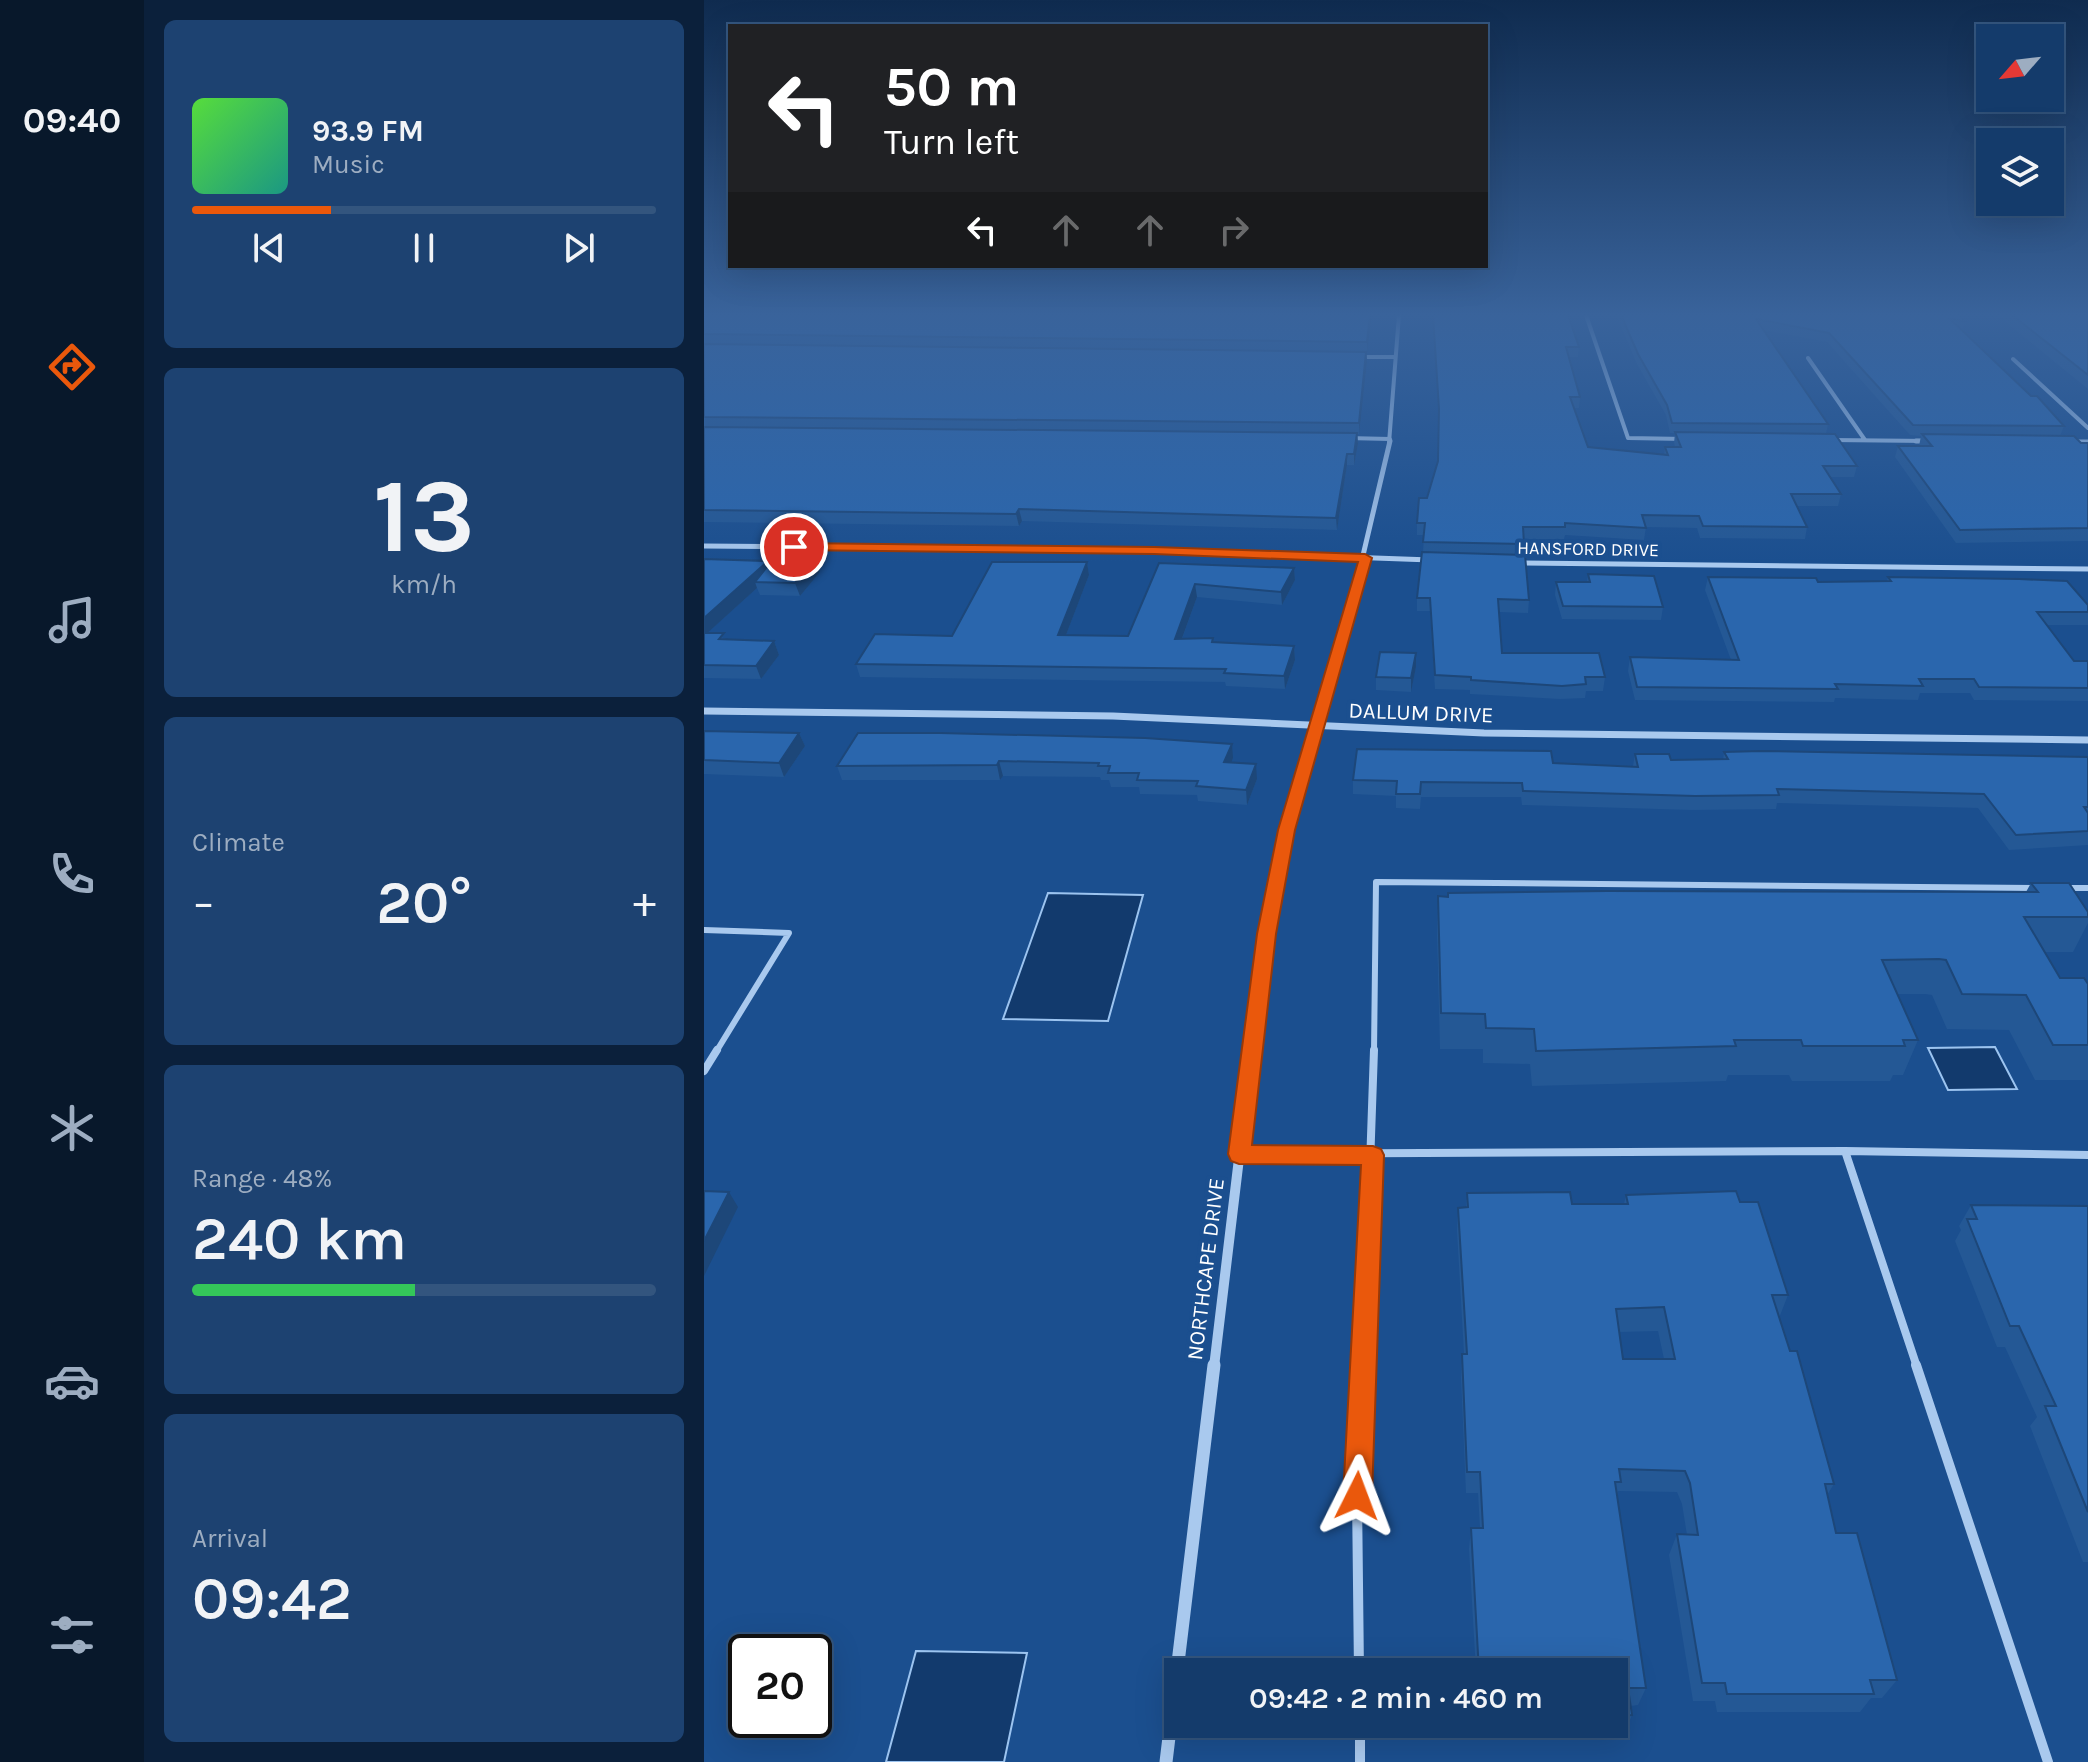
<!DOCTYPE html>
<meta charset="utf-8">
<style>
body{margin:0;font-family:Karla,sans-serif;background:#1d4271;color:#f1f3f6;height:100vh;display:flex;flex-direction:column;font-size:30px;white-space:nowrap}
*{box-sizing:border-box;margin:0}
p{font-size:26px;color:#9dadc1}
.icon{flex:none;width:44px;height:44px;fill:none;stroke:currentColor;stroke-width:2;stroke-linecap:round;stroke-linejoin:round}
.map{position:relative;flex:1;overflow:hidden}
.sheet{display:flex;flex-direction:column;gap:20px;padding:20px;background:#0b203b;width:560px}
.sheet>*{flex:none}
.banner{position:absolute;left:24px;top:24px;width:760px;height:244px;border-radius:0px;box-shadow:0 8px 32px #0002,0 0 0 2px #33557e;background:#202124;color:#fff;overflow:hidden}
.needle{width:52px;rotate:242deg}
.controls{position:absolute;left:1272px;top:24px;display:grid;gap:16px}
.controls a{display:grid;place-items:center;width:88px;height:88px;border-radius:0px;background:#143b6b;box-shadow:0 8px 32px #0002,0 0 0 2px #33557e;font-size:40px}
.speed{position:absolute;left:24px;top:1634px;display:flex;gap:16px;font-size:40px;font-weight:700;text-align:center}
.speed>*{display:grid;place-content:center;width:104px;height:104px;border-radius:50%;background:#143b6b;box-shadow:0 8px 32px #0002,0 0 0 2px #33557e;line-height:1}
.speed .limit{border:4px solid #111;border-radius:12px;background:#fff;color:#111}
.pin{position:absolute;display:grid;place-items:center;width:68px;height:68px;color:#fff;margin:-34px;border:4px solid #fff;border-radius:50%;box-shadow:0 2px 8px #0007}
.me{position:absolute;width:88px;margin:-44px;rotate:3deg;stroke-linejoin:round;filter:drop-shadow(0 0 6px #0008)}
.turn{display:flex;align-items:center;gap:28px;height:168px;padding:0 24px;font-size:36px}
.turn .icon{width:104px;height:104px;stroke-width:2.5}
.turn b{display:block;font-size:56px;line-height:68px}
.lanes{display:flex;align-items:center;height:76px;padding:0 24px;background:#0003;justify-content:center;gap:40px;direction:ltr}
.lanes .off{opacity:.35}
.big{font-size:60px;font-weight:600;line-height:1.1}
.sheet .widget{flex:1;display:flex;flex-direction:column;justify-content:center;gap:12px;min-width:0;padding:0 28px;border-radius:12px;background:#1d4271}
.sheet .dial{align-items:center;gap:0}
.dial b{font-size:104px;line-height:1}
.song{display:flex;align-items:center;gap:24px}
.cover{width:96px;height:96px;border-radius:12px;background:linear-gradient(135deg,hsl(110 70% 55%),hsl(170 70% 35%))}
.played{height:8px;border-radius:4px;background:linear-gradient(90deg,#ea580c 30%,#33557e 30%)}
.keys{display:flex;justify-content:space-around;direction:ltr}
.heat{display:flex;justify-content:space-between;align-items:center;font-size:44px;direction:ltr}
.charge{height:12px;border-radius:6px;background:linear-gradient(90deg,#34c759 48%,#33557e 0)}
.trip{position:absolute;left:460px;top:1658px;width:464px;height:80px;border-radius:0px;background:#143b6b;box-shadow:0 8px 32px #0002,0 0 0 2px #33557e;font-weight:600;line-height:80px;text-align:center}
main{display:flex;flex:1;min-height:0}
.tab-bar{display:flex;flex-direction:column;width:144px;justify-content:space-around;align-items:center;background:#08182b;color:#9dadc1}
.tab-bar .icon{width:56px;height:56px}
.tab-bar .selected{color:#ea580c}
.tab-bar b{font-size:36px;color:#f1f3f6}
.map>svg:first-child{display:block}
</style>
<main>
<nav class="tab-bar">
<b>09:40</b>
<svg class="icon selected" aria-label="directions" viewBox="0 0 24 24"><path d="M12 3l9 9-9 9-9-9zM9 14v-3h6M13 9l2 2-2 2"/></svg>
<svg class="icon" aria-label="music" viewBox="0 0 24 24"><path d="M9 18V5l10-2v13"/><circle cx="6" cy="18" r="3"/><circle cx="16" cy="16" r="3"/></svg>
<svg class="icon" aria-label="phone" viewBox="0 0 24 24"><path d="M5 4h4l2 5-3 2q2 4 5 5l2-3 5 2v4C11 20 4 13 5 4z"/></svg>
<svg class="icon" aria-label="climate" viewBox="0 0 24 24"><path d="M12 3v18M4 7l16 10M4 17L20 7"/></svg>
<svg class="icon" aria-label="car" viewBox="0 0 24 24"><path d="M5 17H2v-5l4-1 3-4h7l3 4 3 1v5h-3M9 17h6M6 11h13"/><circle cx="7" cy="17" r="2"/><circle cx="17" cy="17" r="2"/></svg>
<svg class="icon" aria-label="filters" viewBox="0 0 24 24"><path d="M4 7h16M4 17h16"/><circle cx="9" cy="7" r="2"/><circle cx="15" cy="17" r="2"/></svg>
</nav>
<section class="sheet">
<div class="widget">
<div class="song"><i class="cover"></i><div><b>93.9 FM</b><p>Music</p></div></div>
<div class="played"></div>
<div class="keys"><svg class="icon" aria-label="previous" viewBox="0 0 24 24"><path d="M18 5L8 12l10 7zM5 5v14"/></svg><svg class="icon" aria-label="pause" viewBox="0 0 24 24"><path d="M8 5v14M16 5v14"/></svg><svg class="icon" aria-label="next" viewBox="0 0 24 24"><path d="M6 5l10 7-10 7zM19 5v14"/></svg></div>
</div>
<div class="widget dial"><b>13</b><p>km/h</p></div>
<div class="widget"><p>Climate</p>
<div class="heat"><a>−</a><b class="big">20°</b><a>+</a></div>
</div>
<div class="widget"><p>Range · 48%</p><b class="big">240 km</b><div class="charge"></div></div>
<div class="widget"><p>Arrival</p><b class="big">09:42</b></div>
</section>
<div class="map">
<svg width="1384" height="1762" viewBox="0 0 1384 1762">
<rect width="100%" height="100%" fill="#1b4f8f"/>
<path fill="#123a6d" stroke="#9cc4f0" stroke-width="2" d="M344,893L439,895L404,1021L299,1019Z
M1291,1047L1313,1089L1244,1090L1224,1048Z
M212,1651L323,1653L300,1762H182Z"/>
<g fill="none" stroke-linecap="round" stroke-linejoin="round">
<path stroke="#a9c9ee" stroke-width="6" d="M1361,888H1384
M0,930L85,933L12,1052
M670,1052L672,882L1330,888"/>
<path stroke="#a9c9ee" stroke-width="8" d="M0,1071L13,1050
M1141,1151L1213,1367
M536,1154L1141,1151L1384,1155
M659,1367L670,1050"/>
<path stroke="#a9c9ee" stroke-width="10" d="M1212,1365L1344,1762
M655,1672L653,1496L659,1365
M656,1724V1762"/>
<path stroke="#a9c9ee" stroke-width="4" d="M882,315L924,438L981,439
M652,357H691
M1104,358L1161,440
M1309,359L1384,428
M643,438L686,439
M1127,440L1225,441
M1367,442H1384
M685,443L695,315"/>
<path stroke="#a9c9ee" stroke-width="5" d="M1212,441H1225
M1367,442H1384
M0,546L450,550L727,560
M813,563L1384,569
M648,602L686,441"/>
<path stroke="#a9c9ee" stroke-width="7" d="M0,711L409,716L780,733L1384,740
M591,801L649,600"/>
<path stroke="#a9c9ee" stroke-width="8" d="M548,1052L562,934L592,799"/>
<path stroke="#a9c9ee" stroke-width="10" d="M510,1367L548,1050"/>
<path stroke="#a9c9ee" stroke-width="13" d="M462,1762L510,1365"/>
</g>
<path fill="#245895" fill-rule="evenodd" d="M0,315H668L663,352L0,344Z
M729,315H864L875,347L874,357H865L876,397L875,408H870L884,447L960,455L961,447H971L970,443L971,433H966L962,415L933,364L912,315H1255L1261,321L1258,331L1360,426L1356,436L1377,443H1384V541L1252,543L1191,457L1194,446H1215L1217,436L1206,435L1123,342L1059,330L1124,424L1122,434L1153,466L1150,477H1126L1137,494L1134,506H1093L1103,527L1101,539L996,538L993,528L942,527L940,540L861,535L860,539H820L819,555L825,600L824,613L795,612L798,653L901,677L899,691H882L881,698L856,699L766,694V690L731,689L726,611H713V598L719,552L720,535H713V523L723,498L734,461L735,419Z
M1293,315H1384V389Z
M0,344L662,352L663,362L655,434H653L654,444L650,465H643L633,530L318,521L315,526L0,522Z
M0,559L65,564L112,559L116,572L96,596L56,595L53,588L3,633L23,639L70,641L75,655L57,679L0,678Z
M383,562L385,575L362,635L424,636L455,563L590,568L591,580L578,605L493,597L478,639L509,642L590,646L591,660L581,689L522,686L521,682L156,677L152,664L248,636Z
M884,574L959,607L957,620L858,619L851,595L852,582H883Z
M1004,577L1114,582L1183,581L1184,577L1384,605V625H1343L1370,661H1384V701L1270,700L1266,693H1216L1214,700L1131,698L1130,702L931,700L924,671L926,657L1027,660L1001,590Z
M712,653V667L707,692L672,690V677Z
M0,731L95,733L101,746L80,777L0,774Z
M236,733L529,758L527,762L553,779L543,805L494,801L493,795L436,794L435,787H407L405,780H397L396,777L299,776L296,780H138L133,766Z
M1020,752L1384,757V845L1305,850L1274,808L1073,803L1072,809L988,810L818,805L817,797H717L716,809L692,808V796L649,794V780L849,763L929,766L931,754L967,760H1019Z
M1327,883L1384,912V923L1369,952H1340L1356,978L1384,984V1080H1331L1305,1030L1243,1029L1228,995L1221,994H1193L1214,1040L1199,1075H1189L1186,1081H1088L1085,1075H1024L1022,1081L828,1086L826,1064L779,1063V1049H736L733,931L734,896L1322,892Z
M763,1193L868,1204H920L922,1195L1036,1202L1084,1295L1075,1318L1130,1484L1123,1495L1132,1533L1193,1680L1178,1698H1167L1156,1712H1013L1011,1701H989L965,1555L973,1534L983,1535L978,1504L973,1492L914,1491L913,1494L942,1688L934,1705L927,1706L928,1715L921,1732L784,1734L783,1724H910V1672H772L765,1549L767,1528H776L774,1493H762L757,1377L758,1354H760L753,1231L754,1208L762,1207ZM954,1331L960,1359H919L915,1332Z
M1267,1205L1384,1206V1562H1379L1326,1426L1333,1417L1301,1347H1293L1251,1241L1257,1230L1255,1226Z"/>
<path fill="#1d4779" d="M666,315H668L663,352V342Z
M662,352L663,362L655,434V423Z
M653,433L654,444L650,465V454Z
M643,454V465L633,530L632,518Z
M315,509L318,521L315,526L312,514Z
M112,559L116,572L96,596L91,583Z
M64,561L69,573L51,582L53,588L0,636V618Z
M383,562L385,575L357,648L354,635Z
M590,568L591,580L578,605L577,592Z
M491,584L493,597L473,652L471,639Z
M70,641L75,655L57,679L52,666Z
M590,646L591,660L581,689L580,676Z
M712,653V667L707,692V678Z
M95,733L101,746L80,777L75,763Z
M528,744L529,758L522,776L520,762Z
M295,761L299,776L296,780L293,765Z
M552,764L553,779L543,805L542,790Z
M25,1192L34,1207L0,1276V1241Z"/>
<path fill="#2a66ad" stroke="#1d4779" stroke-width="2" fill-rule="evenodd" d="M0,315H666L663,342L0,334Z
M729,315H864L875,347H862L876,397H866L884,447L964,455L961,447H977L971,432L1131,434L1153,466H1119L1137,494H1087L1103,527L999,526L995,516L938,515L942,528L861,523V527H819L820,544L719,542L721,523H713L715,498H723L734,461L735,409Z
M917,315H1255L1261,321L1246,319L1327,396H1333L1360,426L1209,425L1125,333L1052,319L1124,424L968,423L963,405L934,354Z
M1308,315H1384V375Z
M0,344L662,352L655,423L0,417Z
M0,427L653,433L650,454H643L632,518L315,509L312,514L0,510Z
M1218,434L1370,436L1377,443H1384V528L1256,530L1194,446H1228Z
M718,552L821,555L825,600L794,599L798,653H895L901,677H881L882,684L858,686L767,680V677L731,675L726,598H713Z
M70,558L112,559L91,583L51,582Z
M0,559L64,561L0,618Z
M288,562H383L354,635L424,636L455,563L590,568L577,592L491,584L471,639L509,638L508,642L590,646L580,676L520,673L522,669L152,664L171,634L248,636Z
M884,574L950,576L959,607L859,606L852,582H886Z
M1004,577L1112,578L1114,582L1187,581L1184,577L1315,579L1363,581L1384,605V612H1333L1370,661H1384V688L1275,687L1270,679H1215L1219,686L1131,684L1134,689L933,687L926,657L1035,660Z
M0,633H20L15,639L70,641L52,666L0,665Z
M676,652L712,653L707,678L672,677Z
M0,731L95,733L75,763L0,760Z
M154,733H236L441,738L528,744L520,762L552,764L542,790L492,786L494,781L433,780L435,773H404L406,766H394L395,763L295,761L293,765L133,766Z
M653,749L847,751L849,763L934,767L931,754H965L967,760L1024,759L1020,752L1057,751L1384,757V807H1380L1384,813V831L1312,835L1280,794L1073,789L1075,795L991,796L819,791L818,783L717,782L716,794H692L693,781L649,780Z
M1327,883H1365L1384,912V917H1320L1356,978H1380L1384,984V1045H1349L1322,995L1258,994L1242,960L1235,959L1178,960L1214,1040H1199L1201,1046H1099L1097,1040H1030L1032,1046L832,1051L830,1029L782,1028L781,1014L737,1013L734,896L744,897V893L903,891L1334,892Z
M0,1191L25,1192L0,1241Z
M1032,1191L1036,1202H1054L1084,1295H1068L1086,1351H1093L1130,1484H1121L1132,1533H1153L1193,1680H1166L1170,1694H1023L1021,1683H998L973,1534L994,1535L986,1483L981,1471L915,1469L917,1482H911L942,1688H924L928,1715L910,1716V1672H775L767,1528H779L776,1472H763L758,1354H763L754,1208L764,1207L763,1193L866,1192L868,1204H924L922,1195ZM960,1307L971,1359H919L912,1309Z
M1267,1205L1384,1206V1512L1341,1406H1352L1315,1326H1306L1263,1219H1273Z"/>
<linearGradient id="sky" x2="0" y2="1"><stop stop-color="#0f2b4f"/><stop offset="0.56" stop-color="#39639b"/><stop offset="1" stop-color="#39639b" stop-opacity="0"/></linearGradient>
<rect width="1384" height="562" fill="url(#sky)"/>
<path fill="#ea580c" stroke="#983908" stroke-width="2" d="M90,543L450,547L661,554L668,558L591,830L572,934L548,1145L669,1146L677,1149L680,1155L668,1496L663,1506L653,1510L643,1506L639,1496L657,1165L535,1164L527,1161L524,1154L553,934L574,830L654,562L450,554L86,550V544Z"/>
<g text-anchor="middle" stroke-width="8" stroke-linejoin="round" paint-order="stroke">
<g font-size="18" fill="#fff" stroke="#1b4f8f">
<text transform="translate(884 549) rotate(1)" y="6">HANSFORD DRIVE</text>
</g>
<g font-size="22" fill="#fff" stroke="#1b4f8f">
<text transform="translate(717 712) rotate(2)" y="8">DALLUM DRIVE</text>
<text transform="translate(501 1269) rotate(-83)" y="8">NORTHCAPE DRIVE</text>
</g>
</g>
</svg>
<div class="controls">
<a><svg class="needle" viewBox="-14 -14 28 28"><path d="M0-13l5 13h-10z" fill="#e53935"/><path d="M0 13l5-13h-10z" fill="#9dadc1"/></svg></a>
<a><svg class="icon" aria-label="layers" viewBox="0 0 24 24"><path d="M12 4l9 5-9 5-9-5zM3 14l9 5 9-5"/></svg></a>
</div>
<div class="speed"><div class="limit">20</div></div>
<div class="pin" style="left:90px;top:547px;background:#d93025"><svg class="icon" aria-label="arrive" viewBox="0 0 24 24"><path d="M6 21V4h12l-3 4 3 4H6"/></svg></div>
<svg class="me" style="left:653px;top:1496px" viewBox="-20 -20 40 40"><path d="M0-17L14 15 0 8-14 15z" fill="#ea580c" stroke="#fff" stroke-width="4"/></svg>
<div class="trip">09:42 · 2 min · 460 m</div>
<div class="banner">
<div class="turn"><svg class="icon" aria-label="left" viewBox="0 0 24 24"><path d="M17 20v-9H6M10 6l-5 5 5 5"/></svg><div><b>50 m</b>Turn left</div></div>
<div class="lanes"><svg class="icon" aria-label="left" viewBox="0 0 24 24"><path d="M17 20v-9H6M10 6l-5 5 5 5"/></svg><svg class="icon off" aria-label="ahead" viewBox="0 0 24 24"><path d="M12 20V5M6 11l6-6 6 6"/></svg><svg class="icon off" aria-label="ahead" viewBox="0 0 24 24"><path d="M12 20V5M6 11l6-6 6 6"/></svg><svg class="icon off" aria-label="right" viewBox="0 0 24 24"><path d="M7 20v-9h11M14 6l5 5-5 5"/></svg></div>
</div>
</div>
</main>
